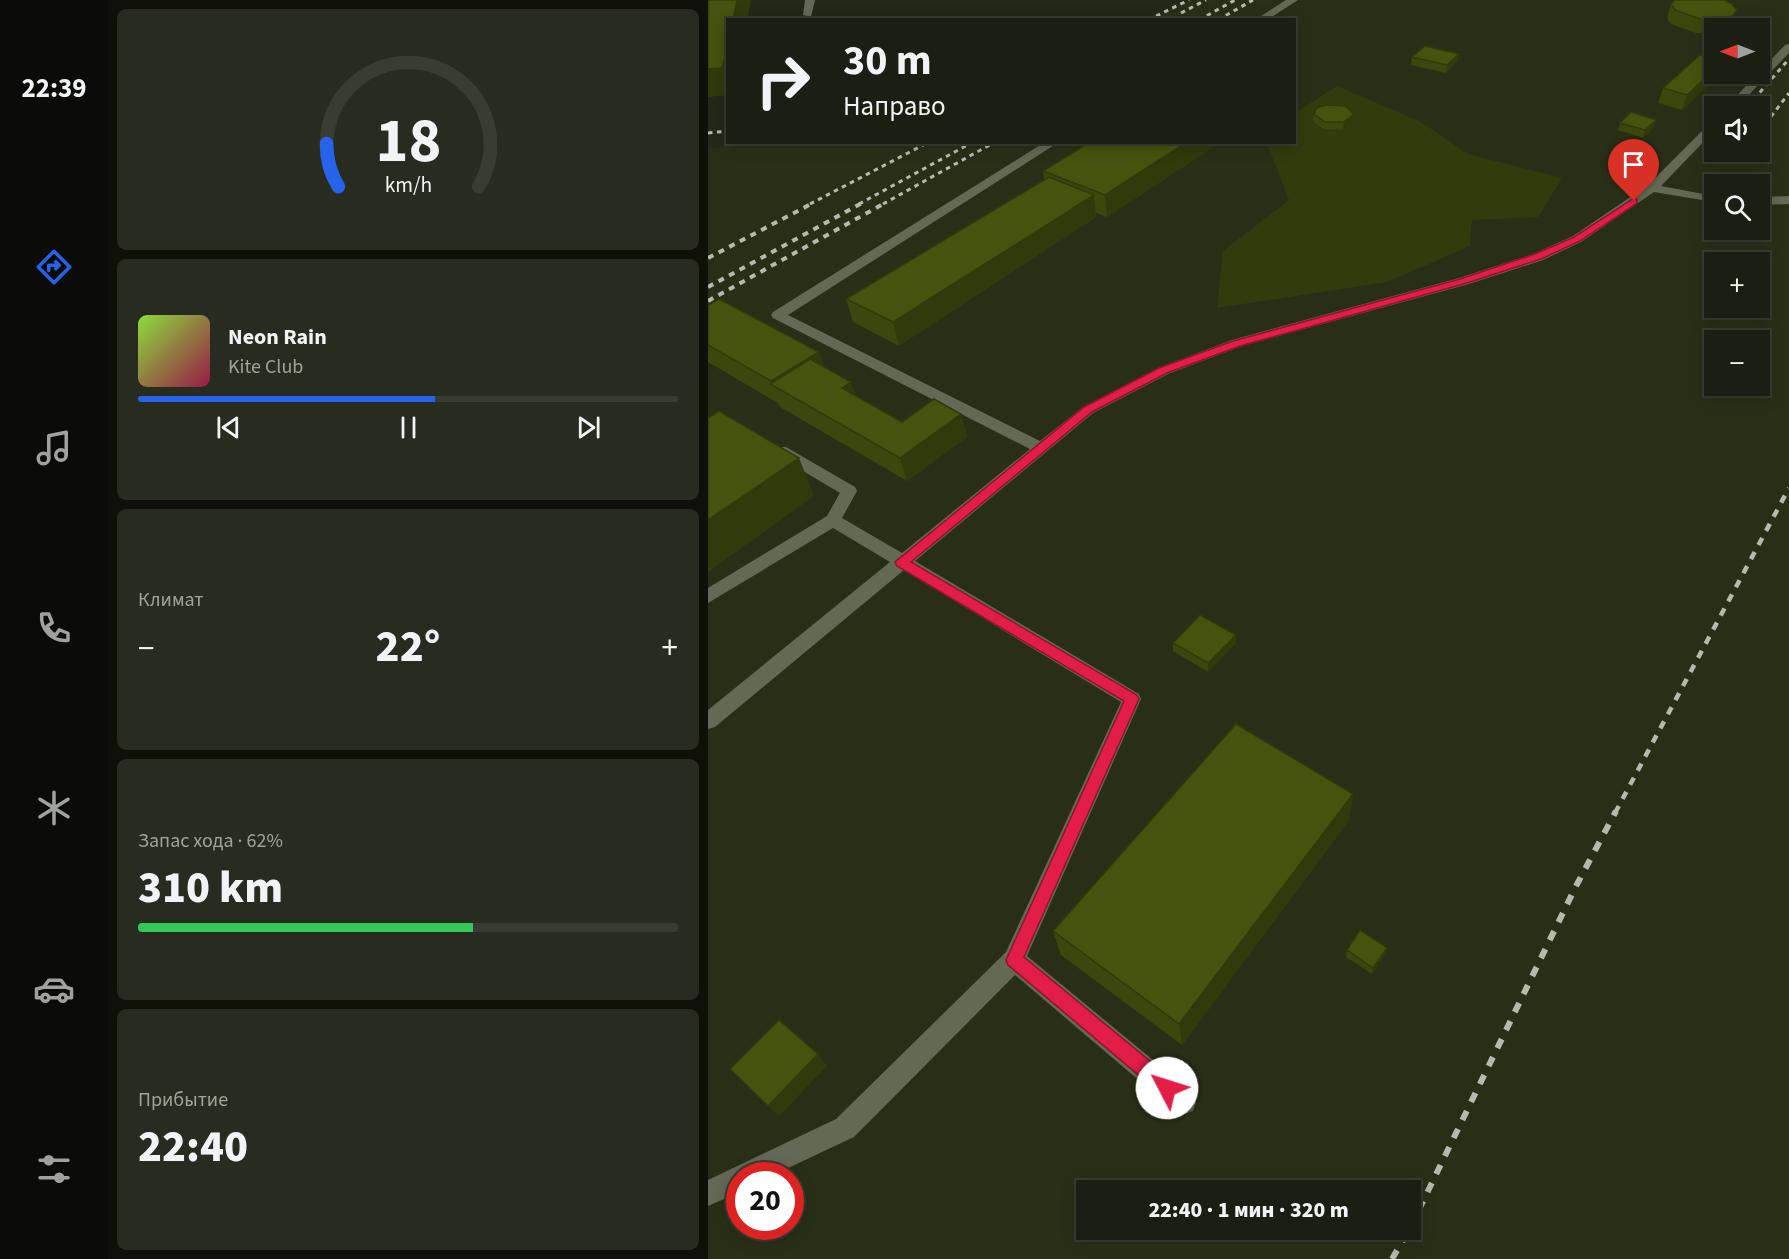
<!DOCTYPE html>
<html lang="ru">
<meta charset="utf-8">
<style>
body{margin:0;font-family:"Source Sans 3",sans-serif;background:#282b20;color:#f1f3f6;height:100vh;display:flex;flex-direction:column;font-size:22px;white-space:nowrap}
*{box-sizing:border-box;margin:0}
p{font-size:20px;color:#a0a29f}
.icon{flex:none;width:33px;height:33px;fill:none;stroke:currentColor;stroke-width:2;stroke-linecap:round;stroke-linejoin:round}
.map{position:relative;flex:1;overflow:hidden}
.details{display:flex;flex-direction:column;gap:9px;padding:9px;background:#0f100a;width:600px}
.details>*{flex:none}
.top-card{position:absolute;left:18px;top:18px;width:570px;height:126px;border-radius:0px;box-shadow:0 3px 15px #0003,0 0 0 2px #393c32;background:#1b1e12;color:#f1f3f6;overflow:hidden}
.needle{width:39px;rotate:270deg}
.buttons{position:absolute;left:996px;top:18px;display:grid;gap:12px}
.buttons a{display:grid;place-items:center;width:66px;height:66px;border-radius:0px;background:#1b1e12;box-shadow:0 3px 15px #0003,0 0 0 2px #393c32;font-size:30px}
.speed{position:absolute;left:18px;top:1162px;display:flex;gap:12px;font-size:30px;font-weight:700;text-align:center}
.speed>*{display:grid;place-content:center;width:78px;height:78px;border-radius:50%;background:#1b1e12;box-shadow:0 3px 15px #0003,0 0 0 2px #393c32;line-height:1}
.speed .limit{border:9px solid #d22;background:#fff;color:#111}
.pin{position:absolute;display:grid;place-items:center;width:51px;height:51px;color:#fff;margin:-62px -26px;border-radius:50% 50% 50% 0;rotate:-45deg;box-shadow:0 0 6px #0007}
.pin .icon{rotate:45deg}
.me{position:absolute;width:66px;margin:-33px;rotate:310deg;stroke-linejoin:round;filter:drop-shadow(0 0 4px #0008)}
.turn{display:flex;align-items:center;gap:21px;height:126px;padding:0 18px;font-size:27px}
.turn .icon{width:78px;height:78px;stroke-width:2.5}
.turn b{display:block;font-size:42px;line-height:51px}
.big{font-size:45px;font-weight:800;line-height:1.1}
.details .widget{flex:1;display:flex;flex-direction:column;justify-content:center;gap:9px;min-width:0;padding:0 21px;border-radius:9px;background:#282b20}
.details .dial{align-items:center;gap:0}
.dial svg{height:156px;overflow:visible;fill:none;stroke:#393c32;stroke-width:7;stroke-linecap:round;text-anchor:middle}
.dial text{fill:#f1f3f6;stroke:none}
.song{display:flex;align-items:center;gap:18px}
.cover{width:72px;height:72px;border-radius:9px;background:linear-gradient(135deg,hsl(90 70% 55%),hsl(340 70% 35%))}
.played{height:6px;border-radius:3px;background:linear-gradient(90deg,#2563eb 55%,#393c32 55%)}
.keys{display:flex;justify-content:space-around;direction:ltr}
.heat{display:flex;justify-content:space-between;align-items:center;font-size:33px;direction:ltr}
.charge{height:9px;border-radius:4px;background:linear-gradient(90deg,#34c759 62%,#393c32 0)}
.trip{position:absolute;left:368px;top:1180px;width:345px;height:60px;border-radius:0px;background:#1b1e12;box-shadow:0 3px 15px #0003,0 0 0 2px #393c32;font-weight:800;line-height:60px;text-align:center}
main{display:flex;flex:1;min-height:0}
.dock{display:flex;flex-direction:column;width:108px;justify-content:space-around;align-items:center;background:#0b0c07;color:#a0a29f}
.dock .icon{width:42px;height:42px}
.dock .selected{color:#2563eb}
.dock b{font-size:27px;color:#f1f3f6}
.map>svg:first-child{display:block}
</style>
<main>
<nav class="dock">
<b>22:39</b>
<svg class="icon selected" aria-label="directions" viewBox="0 0 24 24"><path d="M12 3l9 9-9 9-9-9zM9 14v-3h6M13 9l2 2-2 2"/></svg>
<svg class="icon" aria-label="music" viewBox="0 0 24 24"><path d="M9 18V5l10-2v13"/><circle cx="6" cy="18" r="3"/><circle cx="16" cy="16" r="3"/></svg>
<svg class="icon" aria-label="phone" viewBox="0 0 24 24"><path d="M5 4h4l2 5-3 2q2 4 5 5l2-3 5 2v4C11 20 4 13 5 4z"/></svg>
<svg class="icon" aria-label="climate" viewBox="0 0 24 24"><path d="M12 3v18M4 7l16 10M4 17L20 7"/></svg>
<svg class="icon" aria-label="car" viewBox="0 0 24 24"><path d="M5 17H2v-5l4-1 3-4h7l3 4 3 1v5h-3M9 17h6M6 11h13"/><circle cx="7" cy="17" r="2"/><circle cx="17" cy="17" r="2"/></svg>
<svg class="icon" aria-label="filters" viewBox="0 0 24 24"><path d="M4 7h16M4 17h16"/><circle cx="9" cy="7" r="2"/><circle cx="15" cy="17" r="2"/></svg>
</nav>
<section class="details">
<div class="widget dial"><svg viewBox="0 0 100 80">
<path d="M14 69A42 42 0 1 1 86 69"/>
<path d="M14 69A42 42 0 0 1 8 47" stroke="#2563eb"/>
<text x="50" y="56" font-size="32" font-weight="700">18</text>
<text x="50" y="72" font-size="11">km/h</text>
</svg></div>
<div class="widget">
<div class="song"><i class="cover"></i><div><b>Neon Rain</b><p>Kite Club</p></div></div>
<div class="played"></div>
<div class="keys"><svg class="icon" aria-label="previous" viewBox="0 0 24 24"><path d="M18 5L8 12l10 7zM5 5v14"/></svg><svg class="icon" aria-label="pause" viewBox="0 0 24 24"><path d="M8 5v14M16 5v14"/></svg><svg class="icon" aria-label="next" viewBox="0 0 24 24"><path d="M6 5l10 7-10 7zM19 5v14"/></svg></div>
</div>
<div class="widget"><p>Климат</p>
<div class="heat"><a>−</a><b class="big">22°</b><a>+</a></div>
</div>
<div class="widget"><p>Запас хода · 62%</p><b class="big">310 km</b><div class="charge"></div></div>
<div class="widget"><p>Прибытие</p><b class="big">22:40</b></div>
</section>
<div class="map">
<svg width="1081" height="1259" viewBox="0 0 1081 1259">
<rect width="100%" height="100%" fill="#242818"/>
<path fill="#292f17" fill-rule="evenodd" d="M480,0H1081V1259H0V149L34,142H586V20L442,19ZM1006,28H1052V74H1006ZM1006,106H1052V152H1006ZM1006,184H1052V230H1006ZM1006,262H1052V308H1006ZM1006,340H1052V386H1006ZM32,1176H82V1227H32ZM378,1191H702V1230H378Z"/>
<path fill="#313b0c" d="M629,86L713,122L760,154L854,178L830,217L764,220L762,246L679,282L509,308L515,251L581,200L559,143L586,142L587,113Z"/>
<g fill="none" stroke-linecap="round" stroke-linejoin="round">
<path fill="#636955" fill-rule="evenodd" d="M97,0H107L103,17L95,15Z
M578,0H590L559,20H547Z
M1081,44V53L1030,106H1019L1077,45Z
M1006,122V131L953,186L1006,196V202L946,192L873,242L835,260L761,284L534,346L460,374L385,413L207,561L431,694L433,699L319,956L485,1093L488,1102L485,1111L476,1114L467,1111L307,975L146,1137L63,1176H32V1192L0,1206V1180L128,1119L298,952L413,702L196,570L7,727L0,729V710L182,562L125,528L0,603V588L119,516L132,493L68,455L65,451L68,447H78L147,487L149,491L134,518L194,553L322,449L65,318L63,315L65,312L337,142H351L80,315L332,441L375,407L450,368L524,340L751,278L825,254L865,236L940,185L1002,123Z
M1081,196V204L1052,205V197Z"/>
<path stroke="#b6b9ad" stroke-width="3" stroke-dasharray="4.5 4.5" stroke-linecap="butt" d="M473,13L498,0
M440,20L481,0
M491,20L527,0
M510,20L545,0
M1040,106L1081,59
M1052,131L1081,93
M0,133L20,131
M1003,151L1006,147
M1029,159L1035,152
M102,204L221,142
M151,204L265,142
M175,204L287,142"/>
<path stroke="#b6b9ad" stroke-width="4" stroke-dasharray="6 6" stroke-linecap="butt" d="M0,258L105,203
M0,287L154,203
M0,301L177,203"/>
<path stroke="#b6b9ad" stroke-width="4.5" stroke-dasharray="8 8" stroke-linecap="butt" d="M907,813L1081,488"/>
<path stroke="#b6b9ad" stroke-width="6" stroke-dasharray="10 10" stroke-linecap="butt" d="M702,1228L867,888L908,811
M684,1259L701,1230"/>
</g>
<path fill="#3b470c" d="M963,4L1024,24L1022,28H1006V34L988,33L963,24L959,18Z
M704,57L750,61L738,73L703,65Z
M1006,74H1012L1011,76L974,110L950,103L955,88Z
M606,114L645,122L635,130L616,129L605,122Z
M912,123L946,127L935,138L910,130Z
M382,142H513L399,217L388,213V217L191,346L145,322L138,299L336,180L335,171Z
M0,305L111,352L116,367L143,382L148,396L194,422L253,414L259,437L199,481L72,407L70,403L0,362Z
M528,635V643L500,672L465,651V643Z
M645,794L641,820L474,1045L353,955L345,931Z
M679,948L677,954L664,974L638,957L639,950Z"/>
<path fill="#303a0a" d="M29,0H43L39,20H25Z
M1029,10L1024,24L1022,28H1007L1010,20Z
M20,44V95L0,97V69Z
M751,54L750,61L738,73L739,65Z
M1006,70V74H1012L1011,76L974,110L979,95Z
M646,114L645,122L635,130L636,122Z
M948,120L946,127L935,138L937,130Z
M479,142H513L399,217L397,195Z
M386,195L388,217L191,346L185,322Z
M111,352L119,375L64,385L63,381Z
M143,382L151,405L134,388Z
M253,414L259,437L199,481L192,458Z
M91,458L106,496L0,572V520Z
M528,635V643L500,672V663Z
M645,794L641,820L474,1045L471,1024Z
M679,948L677,954L664,974L665,968Z
M110,1054L119,1066L71,1116L60,1106Z"/>
<path fill="#45530e" stroke="#303a0a" stroke-width="1.5" d="M0,0H29L25,20H20V44L14,68L0,69Z
M967,0H1016L1024,4L1029,10L1025,16L1010,20L992,19L967,10L963,4Z
M717,46L751,54L739,65L704,57Z
M992,55L1006,59V70L979,95L955,88Z
M618,105L637,106L646,114L636,122H617L606,114L609,108Z
M923,112L948,120L937,130L912,123Z
M382,142H479L397,195L335,171Z
M341,177L386,195L185,322L138,299Z
M11,299L111,352L63,381L0,345V305Z
M102,359L143,382L134,388L194,422L226,399L253,414L192,458L62,384Z
M11,411L91,458L0,520V418Z
M492,615L528,635L500,663L465,643Z
M528,724L645,794L471,1024L345,931Z
M652,930L679,948L665,968L639,950Z
M71,1020L110,1054L60,1106L22,1069Z"/>
<path fill="#e11d48" stroke="#92132f" stroke-width="1.5" d="M926,198L929,199V203L872,241L833,259L759,283L532,346L459,373L384,412L203,562L429,695L431,699L316,957L466,1081L469,1088L466,1094L459,1097L453,1094L300,965L298,960L416,701L189,566L187,562L376,407L451,368L525,341L752,279L827,254L866,237Z"/>
</svg>
<div class="buttons">
<a><svg class="needle" viewBox="-14 -14 28 28"><path d="M0-13l5 13h-10z" fill="#e53935"/><path d="M0 13l5-13h-10z" fill="#a0a29f"/></svg></a>
<a><svg class="icon" aria-label="sound" viewBox="0 0 24 24"><path d="M4 9h4l5-4v14l-5-4H4zM17 9q2 3 0 6"/></svg></a>
<a><svg class="icon" aria-label="search" viewBox="0 0 24 24"><circle cx="10" cy="10" r="6"/><path d="M15 15l6 6"/></svg></a>
<a>+</a>
<a>−</a>
</div>
<div class="speed"><div class="limit">20</div></div>
<div class="pin" style="left:926px;top:201px;background:#d93025"><svg class="icon" aria-label="arrive" viewBox="0 0 24 24"><path d="M6 21V4h12l-3 4 3 4H6"/></svg></div>
<svg class="me" style="left:459px;top:1088px" viewBox="-20 -20 40 40"><circle r="19" fill="#fff"/><path d="M0-13L10 11 0 6-10 11z" fill="#e11d48"/></svg>
<div class="trip">22:40 · 1 мин · 320 m</div>
<div class="top-card">
<div class="turn"><svg class="icon" aria-label="right" viewBox="0 0 24 24"><path d="M7 20v-9h11M14 6l5 5-5 5"/></svg><div><b>30 m</b>Направо</div></div>
</div>
</div>
</main>
